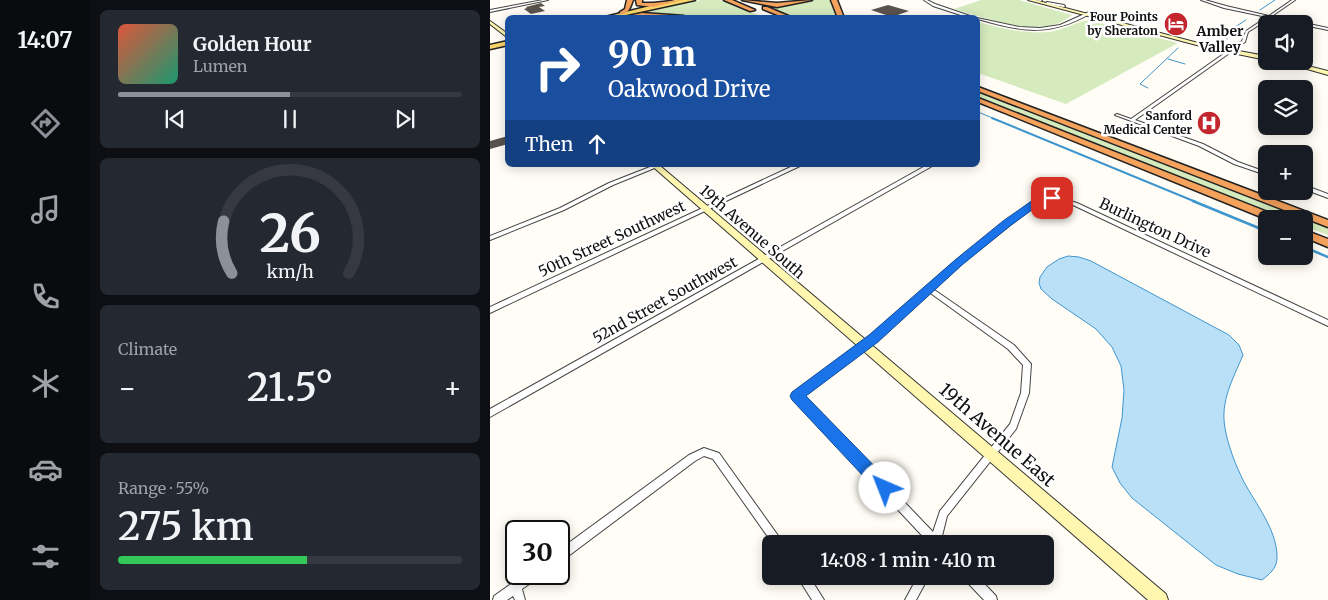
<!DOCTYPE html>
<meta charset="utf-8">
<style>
body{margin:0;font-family:Merriweather,serif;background:#242831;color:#f1f3f6;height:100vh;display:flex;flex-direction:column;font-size:19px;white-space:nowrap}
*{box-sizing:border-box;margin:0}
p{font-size:16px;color:#9ea1a6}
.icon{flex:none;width:28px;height:28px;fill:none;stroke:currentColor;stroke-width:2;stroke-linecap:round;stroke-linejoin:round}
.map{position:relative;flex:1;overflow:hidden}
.panel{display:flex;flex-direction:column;gap:10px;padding:10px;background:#0d0f14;width:400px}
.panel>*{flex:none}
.banner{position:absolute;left:15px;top:15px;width:475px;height:152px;border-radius:8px;box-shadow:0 2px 12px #0003;background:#1a4fa0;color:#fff;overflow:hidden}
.fabs{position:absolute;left:768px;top:15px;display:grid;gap:10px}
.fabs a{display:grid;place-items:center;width:55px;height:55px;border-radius:8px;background:#171b24;box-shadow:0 2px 12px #0003;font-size:25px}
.speed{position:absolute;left:15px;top:520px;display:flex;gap:10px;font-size:25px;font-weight:700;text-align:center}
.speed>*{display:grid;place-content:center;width:65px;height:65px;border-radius:50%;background:#171b24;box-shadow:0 2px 12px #0003;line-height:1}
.speed .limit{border:2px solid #111;border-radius:8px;background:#fff;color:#111}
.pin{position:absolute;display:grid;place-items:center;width:42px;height:42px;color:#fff;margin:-21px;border-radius:10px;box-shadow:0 2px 8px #0006}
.me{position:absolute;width:55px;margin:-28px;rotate:316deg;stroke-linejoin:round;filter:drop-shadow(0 0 4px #0008)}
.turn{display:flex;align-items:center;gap:18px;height:105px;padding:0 20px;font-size:22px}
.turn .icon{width:65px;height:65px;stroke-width:2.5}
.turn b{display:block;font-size:35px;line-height:42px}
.then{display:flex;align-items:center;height:48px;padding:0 20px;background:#0003;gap:10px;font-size:19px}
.big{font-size:38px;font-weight:600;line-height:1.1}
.panel .widget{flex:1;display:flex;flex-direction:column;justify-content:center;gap:8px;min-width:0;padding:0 18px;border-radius:8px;background:#242831}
.panel .dial{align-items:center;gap:0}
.dial svg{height:130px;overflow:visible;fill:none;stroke:#363941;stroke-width:7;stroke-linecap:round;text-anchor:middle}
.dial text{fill:#f1f3f6;stroke:none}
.song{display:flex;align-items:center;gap:15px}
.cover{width:60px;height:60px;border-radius:8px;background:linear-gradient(135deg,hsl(10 70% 55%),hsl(160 70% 35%))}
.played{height:5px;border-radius:2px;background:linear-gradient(90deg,#8c9099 50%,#363941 50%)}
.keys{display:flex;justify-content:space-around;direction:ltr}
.heat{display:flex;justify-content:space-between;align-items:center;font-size:28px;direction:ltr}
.charge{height:8px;border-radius:4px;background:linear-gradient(90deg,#34c759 55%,#363941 0)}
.trip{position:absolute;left:272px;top:535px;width:292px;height:50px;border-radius:8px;background:#171b24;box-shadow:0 2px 12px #0003;font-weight:600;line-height:50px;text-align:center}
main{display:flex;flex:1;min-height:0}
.menu{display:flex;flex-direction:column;width:90px;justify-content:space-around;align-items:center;background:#090b0e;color:#9ea1a6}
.menu .icon{width:35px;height:35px}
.menu .on{color:#8c9099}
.menu b{font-size:22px;color:#f1f3f6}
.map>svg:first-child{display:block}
</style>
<main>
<nav class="menu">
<b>14:07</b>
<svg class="icon on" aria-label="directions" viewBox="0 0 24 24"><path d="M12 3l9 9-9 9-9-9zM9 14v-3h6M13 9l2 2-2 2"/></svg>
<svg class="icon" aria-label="music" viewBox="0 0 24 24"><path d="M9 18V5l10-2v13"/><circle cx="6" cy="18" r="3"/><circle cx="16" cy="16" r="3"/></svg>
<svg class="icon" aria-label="phone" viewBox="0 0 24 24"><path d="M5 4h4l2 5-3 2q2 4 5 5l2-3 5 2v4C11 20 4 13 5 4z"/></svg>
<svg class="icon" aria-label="climate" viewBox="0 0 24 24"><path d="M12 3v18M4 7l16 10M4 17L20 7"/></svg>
<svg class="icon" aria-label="car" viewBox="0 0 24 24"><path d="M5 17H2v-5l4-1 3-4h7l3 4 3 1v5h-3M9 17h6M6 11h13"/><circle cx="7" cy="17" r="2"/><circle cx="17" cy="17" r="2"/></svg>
<svg class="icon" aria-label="filters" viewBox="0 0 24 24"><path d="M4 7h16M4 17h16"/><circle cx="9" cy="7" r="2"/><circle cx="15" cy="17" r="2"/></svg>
</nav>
<section class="panel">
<div class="widget">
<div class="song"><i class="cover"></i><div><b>Golden Hour</b><p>Lumen</p></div></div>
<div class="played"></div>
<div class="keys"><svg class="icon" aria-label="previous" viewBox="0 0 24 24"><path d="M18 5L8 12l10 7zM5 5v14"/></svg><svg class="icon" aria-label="pause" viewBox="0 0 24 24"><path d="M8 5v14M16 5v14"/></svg><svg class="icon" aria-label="next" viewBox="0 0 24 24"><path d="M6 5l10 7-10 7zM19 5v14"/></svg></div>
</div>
<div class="widget dial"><svg viewBox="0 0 100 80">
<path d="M14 69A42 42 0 1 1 86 69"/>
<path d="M14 69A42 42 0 0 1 9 37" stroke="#8c9099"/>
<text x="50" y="56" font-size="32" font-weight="700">26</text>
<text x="50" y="72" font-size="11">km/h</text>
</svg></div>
<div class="widget"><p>Climate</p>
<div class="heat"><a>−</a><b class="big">21.5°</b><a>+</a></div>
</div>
<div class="widget"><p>Range · 55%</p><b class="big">275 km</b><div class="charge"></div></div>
</section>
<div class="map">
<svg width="838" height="600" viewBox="0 0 838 600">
<rect width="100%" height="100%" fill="#fffdf5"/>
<path fill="#d5ebbd" d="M211,0H230L274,17L143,15Z
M321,0H342L349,17H305L274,6H296Z
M491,0H529L582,15C552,41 497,18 464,9Z
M599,20L688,43L576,104L488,73V22C510,28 534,34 558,32C572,31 585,22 599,20Z
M488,92L838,228V235L814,226V219H796L488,97Z"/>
<path fill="#b9e0f7" stroke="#3f96cf" d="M578,256L589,257L601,261L739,335L749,345L753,355C743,379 730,401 735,428C738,446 746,466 754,482C766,504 786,529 787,555C788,567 781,573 772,580L748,574L726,565L642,498L630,483L622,467L632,418L634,390L631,366L622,347L606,329L562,299L551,289L549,283L550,277L557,267L569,259Z"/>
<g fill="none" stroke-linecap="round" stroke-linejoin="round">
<path stroke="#3f96cf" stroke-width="1" d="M770,10L785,0
M737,39L734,34L756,20
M678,59L695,64
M658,88L650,84L688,48
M488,112L505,119"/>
<path stroke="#3f96cf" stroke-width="2" d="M502,118L706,202"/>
<path stroke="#3f96cf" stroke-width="2.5" d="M703,201L776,231
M814,247L838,257"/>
</g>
<path fill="#5a524d" d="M51,3L55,6L49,7L55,11L41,14L34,9L37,8L36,7Z
M398,5L419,11L402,17L381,10Z
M18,136V144L0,149V141Z"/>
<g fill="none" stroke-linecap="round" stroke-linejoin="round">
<g stroke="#444" stroke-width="2">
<path id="street" d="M53,0H58L0,12V10Z
M434,0H437L445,4L486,18H480L443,6Z
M541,0H552L551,1Z
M711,0H715L736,6L779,16L802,0H805L782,16L838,28V30L814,25V24H809L780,18L758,32L755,42L645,120L713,144L748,162L776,172V175L744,164L709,146L625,115L627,114L641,119L752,41L756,31L777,17L734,8Z
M557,2L574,5L575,6L574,7L556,4Z
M599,12L601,13C561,37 531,32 488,19L487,18L529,27L550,28L570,25Z
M165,165H172L123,185L74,210L0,240V236L70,208L119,183Z
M305,165H312L0,313V307Z
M437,165H444L0,417V409Z
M814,185L838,194V198L814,189Z
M556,197L571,198L587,203L838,320V326L583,205C571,201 560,199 548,203L471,264L443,289L524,345L541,364L539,393L526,429L457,516L451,540L453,544H440L304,399L303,396L304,393L380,336L467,260L544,201ZM439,292L518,349L533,365L531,393L520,424L450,511L443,532L313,396L386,340Z
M214,448L229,453L294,544H283L223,459L214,456L205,461L73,560L69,561V550L199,455Z
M35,574H49L48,578L32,589L35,600H25L23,596L17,600H3L4,596Z
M307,576H319L334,600H322Z
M428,576H439L426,600H415Z
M474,576H487L506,596L507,600H494L475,580Z"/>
</g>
<g stroke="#333" stroke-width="2">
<path id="secondary" d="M538,0H545L716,45L776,56V60L714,47Z
M0,21L18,34V38L0,24Z
M789,61H798L838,71V75Z
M161,165H169L676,594L678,600H658Z"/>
</g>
<g stroke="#222" stroke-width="3">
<path id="primary" d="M185,0H205L122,18H111Z
M18,41V45L0,49V45Z"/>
</g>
<g stroke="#222" stroke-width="3">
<path id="highway" d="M137,0H143C140,7 139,15 130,14V12L135,9Z
M146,0H152V3H163L193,0L163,7L147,5Z
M234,0H242L265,10L260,11Z
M252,0L287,3L322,0L287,7Z
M341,0H347L354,18H348Z
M273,7H277L303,18H295L273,9Z
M152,13L194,16L196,18H129Z
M488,87L838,220V227L488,91Z
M488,98L790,217L791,219H776L488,102Z
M814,230L838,239V247L814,237Z"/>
</g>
<use href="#street" fill="#fff" fill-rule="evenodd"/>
<use href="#secondary" fill="#fff6b0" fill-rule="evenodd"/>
<use href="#primary" fill="#f9d66b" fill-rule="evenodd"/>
<use href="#highway" fill="#f5a25d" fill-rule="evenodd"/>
</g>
<path fill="#1a73e8" stroke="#114b97" d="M562,195L565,196V200L550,204L520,226L472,265L388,342L316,396L401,483L403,488L401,494L395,496L390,494L302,400L300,396L302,392L379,335L465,260L513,221L543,200Z"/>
<defs>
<g id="hotel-disc" transform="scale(1.25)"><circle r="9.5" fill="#c4262e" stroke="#fff"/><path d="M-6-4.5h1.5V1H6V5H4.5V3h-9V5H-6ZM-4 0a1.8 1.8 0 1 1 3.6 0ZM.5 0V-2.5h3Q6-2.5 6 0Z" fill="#fff"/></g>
<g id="hospital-disc" transform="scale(1.25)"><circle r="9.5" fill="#c4262e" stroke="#fff"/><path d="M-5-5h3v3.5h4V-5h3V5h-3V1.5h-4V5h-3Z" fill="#fff"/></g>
</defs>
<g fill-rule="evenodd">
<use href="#hotel-disc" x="686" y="24"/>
<use href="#hospital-disc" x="719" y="123"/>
</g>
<g text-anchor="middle" stroke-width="5" stroke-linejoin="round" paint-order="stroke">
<g font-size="12" font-weight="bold" fill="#111" stroke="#fff" text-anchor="end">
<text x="668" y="21">Four Points<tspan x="668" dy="14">by Sheraton</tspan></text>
<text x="702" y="120">Sanford<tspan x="702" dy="14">Medical Center</tspan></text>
</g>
<g font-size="14" font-weight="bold" fill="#111" stroke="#fff">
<text x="730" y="36">Amber<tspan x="730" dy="16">Valley</tspan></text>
</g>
<g font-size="15" fill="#111" stroke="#fff">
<text transform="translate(665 228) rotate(25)" y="5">Burlington Drive</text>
<text transform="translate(262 232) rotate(41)" y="5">19th Avenue South</text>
<text transform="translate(122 239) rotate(-25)" y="5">50th Street Southwest</text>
<text transform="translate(175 300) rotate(-29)" y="5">52nd Street Southwest</text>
</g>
<g font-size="18" fill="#111" stroke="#fff">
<text transform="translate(507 435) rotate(41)" y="6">19th Avenue East</text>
</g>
</g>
</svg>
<div class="fabs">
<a><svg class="icon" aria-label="sound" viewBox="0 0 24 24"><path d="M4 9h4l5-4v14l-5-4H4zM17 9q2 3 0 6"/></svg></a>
<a><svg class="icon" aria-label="layers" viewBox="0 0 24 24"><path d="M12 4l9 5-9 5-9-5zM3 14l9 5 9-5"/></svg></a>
<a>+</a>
<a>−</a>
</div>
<div class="speed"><div class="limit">30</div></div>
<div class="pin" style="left:562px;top:198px;background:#d93025"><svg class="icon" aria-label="arrive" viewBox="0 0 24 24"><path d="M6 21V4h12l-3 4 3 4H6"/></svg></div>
<svg class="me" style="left:395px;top:488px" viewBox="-20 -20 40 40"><circle r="19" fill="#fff"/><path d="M0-13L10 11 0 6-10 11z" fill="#1a73e8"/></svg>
<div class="trip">14:08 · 1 min · 410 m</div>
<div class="banner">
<div class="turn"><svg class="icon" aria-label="right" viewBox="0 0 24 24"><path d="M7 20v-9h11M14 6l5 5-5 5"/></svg><div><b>90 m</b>Oakwood Drive</div></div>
<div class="then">Then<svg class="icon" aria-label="ahead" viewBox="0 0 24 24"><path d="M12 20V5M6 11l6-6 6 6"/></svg></div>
</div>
</div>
</main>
